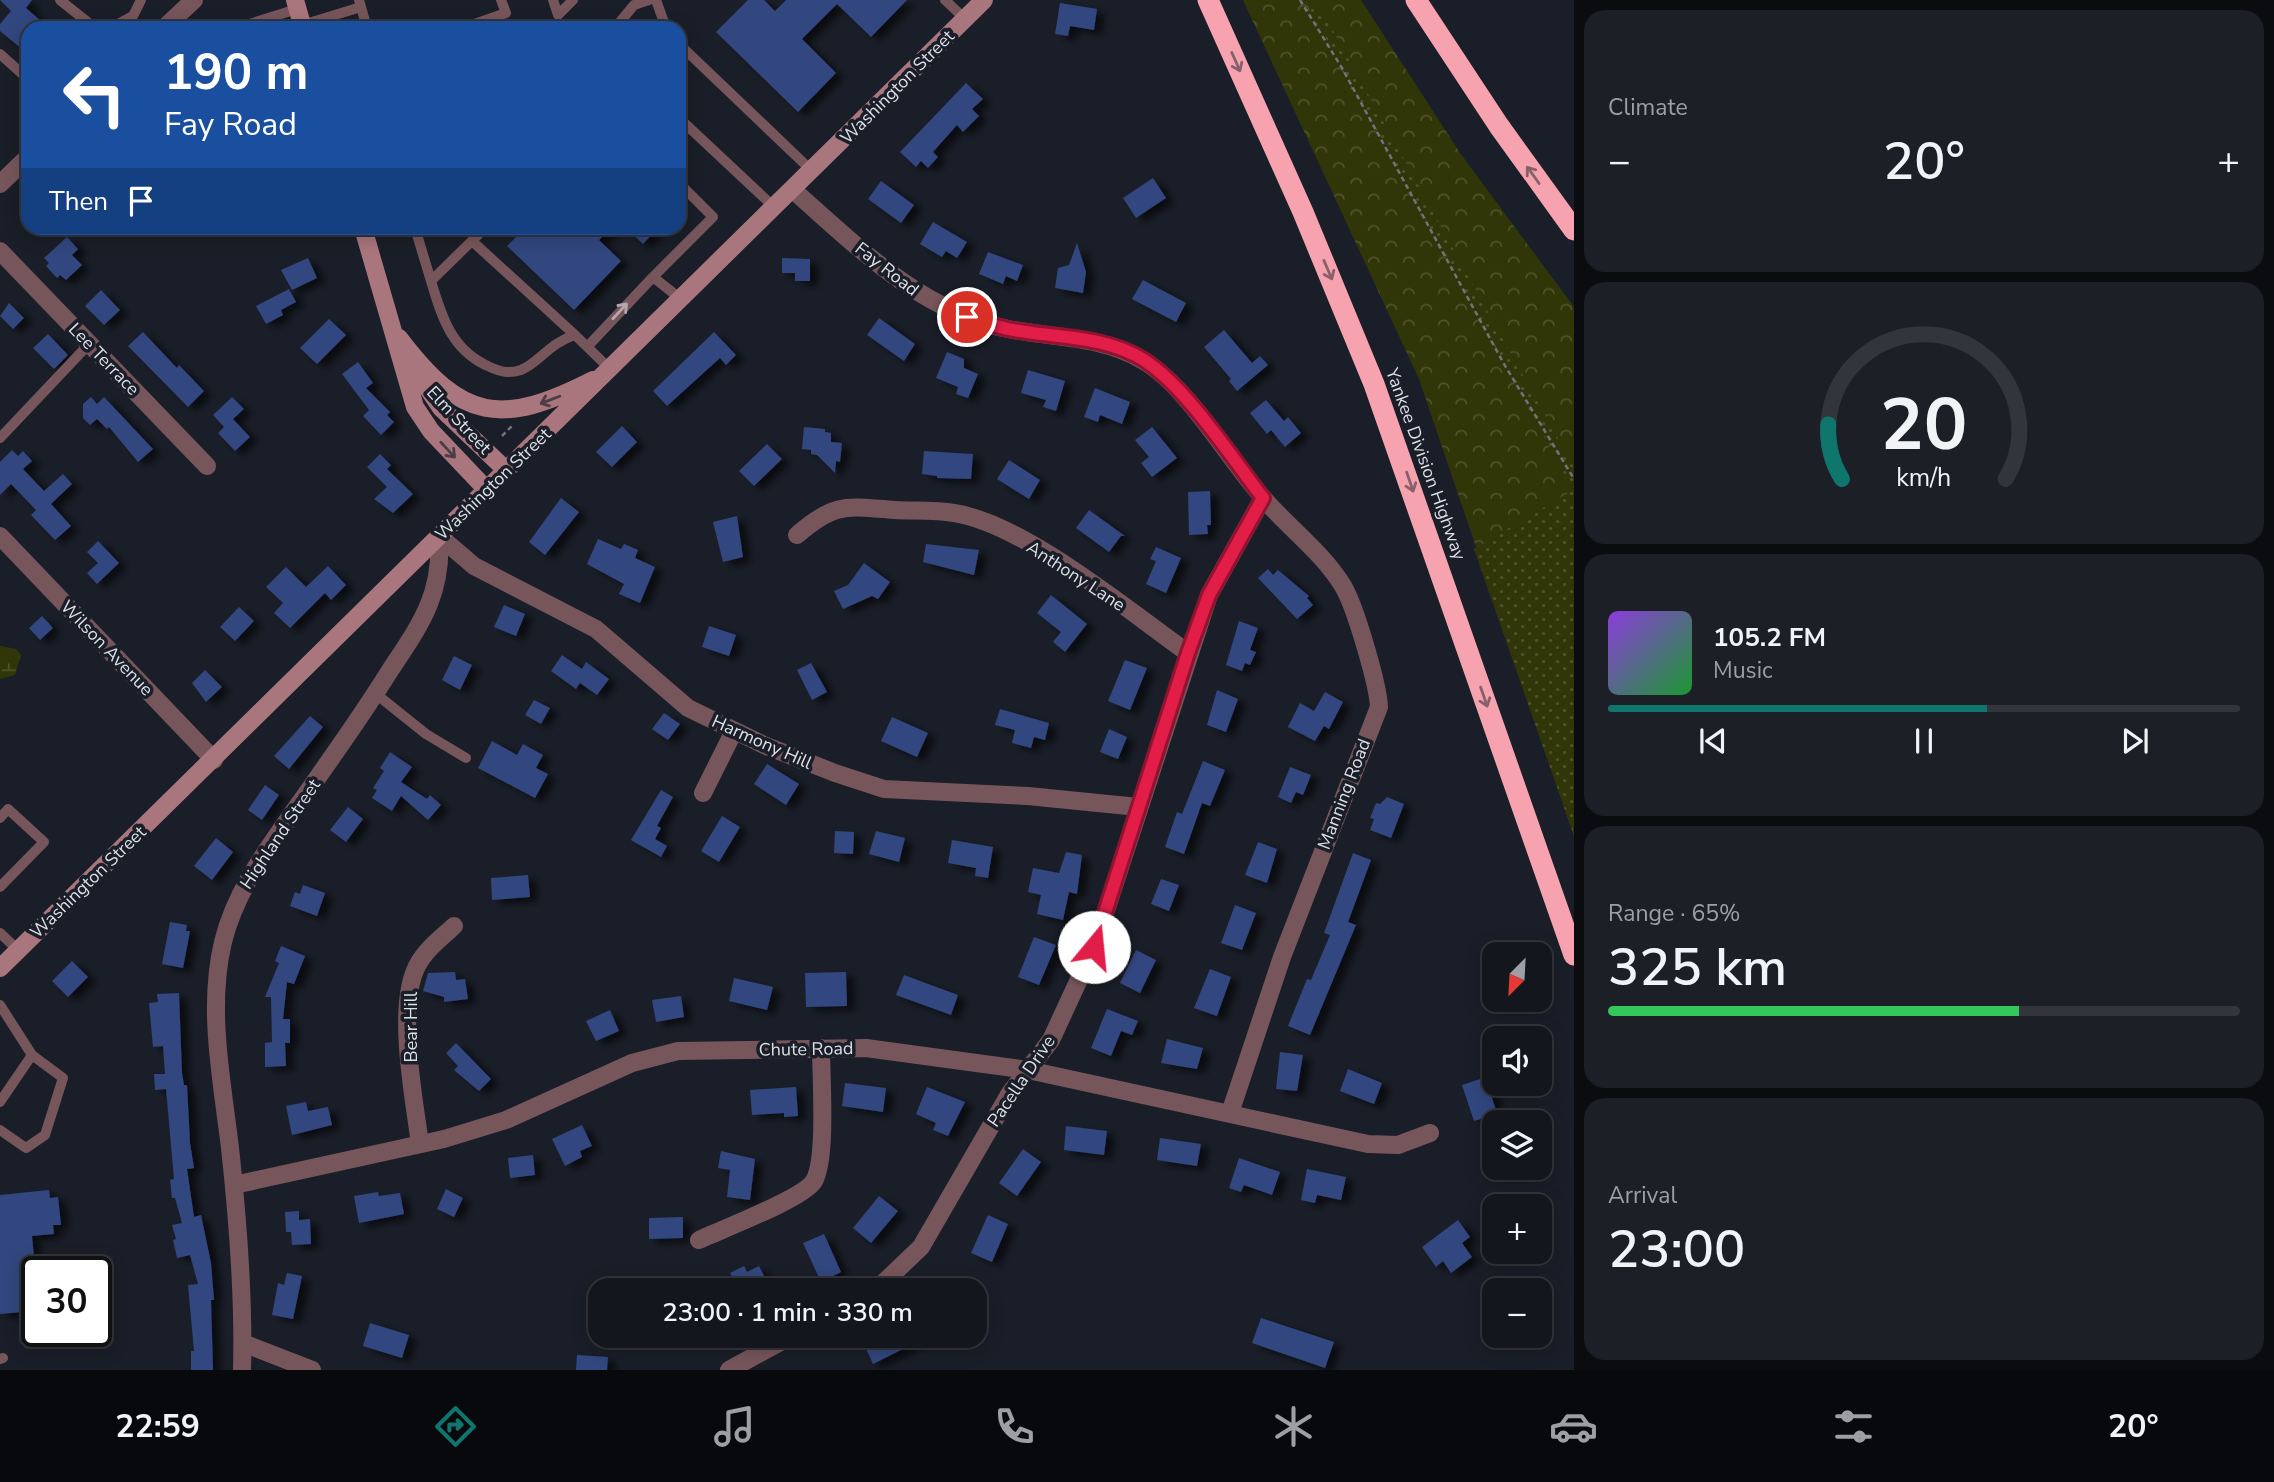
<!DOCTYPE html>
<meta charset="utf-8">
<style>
body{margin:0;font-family:"Nunito Sans",sans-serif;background:#1d1f27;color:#f1f3f6;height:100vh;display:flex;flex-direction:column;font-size:26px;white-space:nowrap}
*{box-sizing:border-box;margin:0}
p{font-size:23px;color:#9d9fa4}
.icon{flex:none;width:38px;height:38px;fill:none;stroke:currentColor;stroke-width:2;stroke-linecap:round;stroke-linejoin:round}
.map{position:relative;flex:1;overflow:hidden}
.panel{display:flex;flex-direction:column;gap:10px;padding:10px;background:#0b0c10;width:700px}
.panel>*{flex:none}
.guide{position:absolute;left:21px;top:21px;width:665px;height:214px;border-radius:21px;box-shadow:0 4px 18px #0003,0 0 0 2px #33353c;background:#1a4fa0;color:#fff;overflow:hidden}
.needle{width:46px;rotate:204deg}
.buttons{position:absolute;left:1482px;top:942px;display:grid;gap:14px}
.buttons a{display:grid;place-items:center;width:70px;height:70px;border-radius:14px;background:#14161e;box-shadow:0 4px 18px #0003,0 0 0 2px #33353c;font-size:35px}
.speed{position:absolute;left:21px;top:1256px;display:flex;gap:14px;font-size:35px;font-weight:700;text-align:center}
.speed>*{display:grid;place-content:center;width:91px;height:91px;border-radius:50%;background:#14161e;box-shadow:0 4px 18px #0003,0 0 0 2px #33353c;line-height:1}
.speed .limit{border:4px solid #111;border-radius:10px;background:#fff;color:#111}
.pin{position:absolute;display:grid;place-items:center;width:60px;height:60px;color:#fff;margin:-30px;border:4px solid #fff;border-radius:50%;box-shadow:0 2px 7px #0007}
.me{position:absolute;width:77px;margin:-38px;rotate:17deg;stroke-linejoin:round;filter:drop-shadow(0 0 5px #0008)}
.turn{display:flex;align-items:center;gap:24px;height:147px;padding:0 28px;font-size:32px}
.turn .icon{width:91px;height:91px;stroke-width:2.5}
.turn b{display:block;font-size:49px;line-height:60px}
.then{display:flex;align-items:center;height:66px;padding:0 28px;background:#0003;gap:14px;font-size:26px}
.big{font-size:52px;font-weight:600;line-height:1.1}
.panel .tile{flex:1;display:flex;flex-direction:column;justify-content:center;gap:10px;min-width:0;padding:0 24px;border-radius:21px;background:#1d1f27}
.panel .dial{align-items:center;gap:0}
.dial svg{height:182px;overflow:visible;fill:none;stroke:#33353c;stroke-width:7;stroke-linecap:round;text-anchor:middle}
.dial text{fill:#f1f3f6;stroke:none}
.song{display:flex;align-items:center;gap:21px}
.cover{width:84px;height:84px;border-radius:10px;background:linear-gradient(135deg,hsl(270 70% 55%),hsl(130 70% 35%))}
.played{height:7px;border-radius:4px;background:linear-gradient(90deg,#0f766e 60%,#33353c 60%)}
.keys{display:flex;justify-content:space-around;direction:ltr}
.heat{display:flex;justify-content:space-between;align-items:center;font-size:38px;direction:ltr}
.charge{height:10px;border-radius:5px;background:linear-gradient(90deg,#34c759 65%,#33353c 0)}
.trip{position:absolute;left:588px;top:1278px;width:399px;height:70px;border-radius:21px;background:#14161e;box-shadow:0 4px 18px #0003,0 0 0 2px #33353c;font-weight:600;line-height:70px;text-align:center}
.tabs{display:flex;height:112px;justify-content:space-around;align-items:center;background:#08090c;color:#9d9fa4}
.tabs .icon{width:49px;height:49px}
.tabs .selected{color:#0f766e}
.tabs b{font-size:32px;color:#f1f3f6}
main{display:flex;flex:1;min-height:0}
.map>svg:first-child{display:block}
</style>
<main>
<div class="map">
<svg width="1574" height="1370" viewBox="0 0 1574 1370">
<defs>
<pattern id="forest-crowns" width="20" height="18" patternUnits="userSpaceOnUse" patternTransform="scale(1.75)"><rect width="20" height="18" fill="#313608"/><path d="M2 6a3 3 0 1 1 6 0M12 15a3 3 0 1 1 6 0" fill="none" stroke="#4e532c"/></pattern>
<pattern id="wetland-marsh" width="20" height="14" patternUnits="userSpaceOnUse" patternTransform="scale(1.75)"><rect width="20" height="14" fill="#313608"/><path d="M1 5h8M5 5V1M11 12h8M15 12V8" fill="none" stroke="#4e532c"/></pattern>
<pattern id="park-dots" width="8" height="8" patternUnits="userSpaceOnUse" patternTransform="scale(1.75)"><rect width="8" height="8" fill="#313608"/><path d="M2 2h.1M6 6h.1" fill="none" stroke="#4e532c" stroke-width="1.8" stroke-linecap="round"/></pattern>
<filter id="shadow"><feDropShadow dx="8" dy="4.5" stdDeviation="3.5" flood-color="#0009"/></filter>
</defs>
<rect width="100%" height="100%" fill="#1a1e28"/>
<path fill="url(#forest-crowns)" d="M1243,0H1361L1460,153L1574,307V836L1419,379Z"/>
<path fill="url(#wetland-marsh)" d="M0,646L16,649L21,655L15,675L0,679Z"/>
<path fill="url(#park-dots)" d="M1305,0H1316L1574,468V836L1474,549L1573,490Z"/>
<path fill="#31477f" filter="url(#shadow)" d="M0,0H32L26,8L49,28H28V54L0,31V24L11,11Z
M748,0H764L775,11L786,0H907L871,37L837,4L802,39L836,73L798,112L716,32Z
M1060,3L1097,9L1094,30L1070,26L1068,36L1055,34Z
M966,83L983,99L972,109L979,116L963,132L957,125L933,152L938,157L928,168L921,161L916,167L900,152Z
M1153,178L1166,198L1136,218L1123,198Z
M881,181L914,205L901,223L868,199Z
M933,222L967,242L957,258L946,251L942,257L920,244Z
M525,228H612L599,240L621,261L574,310L507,246Z
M626,228H658L643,244Z
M67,237L78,249L72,255L82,265L66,280L60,275L57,278L46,266L49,263L44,258Z
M1077,243L1086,272L1083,293L1055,288L1058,268L1069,265Z
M988,252L1023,265L1017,281L1006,276L1003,284L979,274Z
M308,258L317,278L292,290L281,270Z
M782,258L810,259V281H795V273H782Z
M1143,280L1186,303L1176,322L1132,299Z
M289,289L296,302L281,310L283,315L266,324L256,306Z
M101,290L120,310L104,325L85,306Z
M9,303L24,318L13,329L0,316Z
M879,318L915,344L904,361L867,335Z
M329,319L346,335L317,364L300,348Z
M1224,330L1252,363L1260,356L1268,365L1237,391L1229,381L1231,379L1204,347Z
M143,332L177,368L179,365L204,391L188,407L128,346Z
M714,332L736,355L726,365L720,358L667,406L653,391Z
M48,334L68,355L54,369L33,348Z
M947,352L964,359V368L978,374L968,398L956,394L958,387L936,378Z
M358,362L373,383L366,388L390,412L387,415L394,422L381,435L363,416L369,410L342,374Z
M1028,370L1065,381L1056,411L1043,407L1046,400L1021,393Z
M1095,388L1130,402L1122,424L1100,415L1098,422L1084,417Z
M91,397L97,404L104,397L153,449L138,462L109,427L107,429L97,419L90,425L83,418V404Z
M232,397L244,409L233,419L250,437L235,451L218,433L224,427L213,415Z
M1266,400L1284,421L1288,417L1301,433L1285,447L1271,430L1267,434L1250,413Z
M622,426L637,442L612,467L596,452Z
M804,427L825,429V432L831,433V442L842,443L840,462L836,461L835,473L817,455L811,454V450L802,449Z
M1152,427L1177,458L1152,477L1141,463L1149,457L1135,440Z
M767,444L782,459L754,486L739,471Z
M12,450L18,456L23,451L32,461L23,469L44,491L63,474L72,484L51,504L71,526L55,540L31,515L36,510L11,484L0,495V462Z
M924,451L973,454L971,479L937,478V476L922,474Z
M380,454L391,465L387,469L413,494L393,513L374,499L387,487L367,467Z
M1009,460L1040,480L1029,499L997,479Z
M1210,491L1211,525H1207L1208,534L1189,535L1188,492Z
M561,498L579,512L545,555L529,542Z
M1089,510L1125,536H1121L1109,552L1076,528Z
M737,516L743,557L723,562L713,522Z
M598,539L621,549L624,544L638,550L635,558L655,567L640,603L619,594L624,584L587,564Z
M98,541L119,563L97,584L87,573L98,563L87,552Z
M926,544L979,550L974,575L923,562Z
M1156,547L1181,558L1166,593L1146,584L1156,561L1150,559Z
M864,563L890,582L878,599L872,596L843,609L834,591L848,585Z
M328,566L346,585L331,600L325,593L290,628L274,613L283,603L266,587L286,567L306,587Z
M1268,569L1273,575L1278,570L1309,596L1307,598L1313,605L1297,619L1258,578Z
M1051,595L1087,624L1065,652L1053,642L1061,632L1037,613Z
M504,605L525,614L516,636L494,627Z
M239,607L254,621L235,641L220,627Z
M42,616L53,628L40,640L29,628Z
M1239,621L1258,628L1250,650L1256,652L1250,665L1245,663L1242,671L1226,665Z
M709,626L736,635L729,656L702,647Z
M562,655L582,669L586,662L609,679L597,695L580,683L576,689L551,671Z
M454,656L472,665L460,690L442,680Z
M1125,660L1147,668L1130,710L1108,701Z
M811,663L827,692L812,700L797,670Z
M205,670L222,687L206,702L192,683Z
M1217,690L1238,699L1226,732L1207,725Z
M1325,692L1343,702L1329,729L1324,726L1315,741L1288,727L1300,703L1314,711Z
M534,700L550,708L541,724L525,715Z
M1000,709L1049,723L1045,740L1034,737L1031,748L1012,743L1015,730L995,725Z
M664,713L680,724L668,740L652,729Z
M310,716L323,727L289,769L274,756Z
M892,717L928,733L917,757L881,741Z
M1109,729L1127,737L1118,759L1100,752Z
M492,741L517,755L523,744L543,755L536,768L548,774L535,798L478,768Z
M390,752L412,767L401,782L427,799L430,795L441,805L428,820L401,796L392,811L372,798L377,790L373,788L384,771L380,768Z
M1203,761L1225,770L1210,806L1202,803L1184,854L1165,847L1177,812L1182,814Z
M767,764L799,784L786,805L754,784Z
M1290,767L1311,775L1303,795L1296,792L1291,803L1278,797Z
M265,785L279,795L262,820L248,810Z
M661,790L673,797L657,826L661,828L655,839L667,846L661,857L631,840Z
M1387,797L1404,804L1391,838L1370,830L1374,819L1370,818L1376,803L1380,804Z
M348,807L363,819L346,842L330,830Z
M722,816L740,827L719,862L701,851Z
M835,831L854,832L853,854L834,853Z
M876,831L905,838L899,862L869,854Z
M216,838L233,852L212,880L194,866Z
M952,840L993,847L988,878L975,876L976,868L948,863Z
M1258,842L1277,849L1267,883L1245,875Z
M1066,852L1082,855L1077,894L1069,892L1063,920L1037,914L1041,895L1028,892L1033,868L1059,873Z
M1353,853L1371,860L1348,922L1356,925L1310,1035L1288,1026L1307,979L1311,980L1330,935L1324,933Z
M528,875L530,897L492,900L491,878Z
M1161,879L1179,885L1169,911L1151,904Z
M303,885L325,893L317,916L290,906L295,892L300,894Z
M1235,905L1256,913L1242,950L1221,943Z
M170,922L187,925L186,931H190L183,968L162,964Z
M1034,937L1056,945L1039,985L1018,977Z
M281,946L305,956L294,984L287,982L283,1019H290V1043H285L286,1066L265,1067V1043L272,1042L271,997H265L279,963L275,961Z
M1136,950L1156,960L1140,993L1120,983Z
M72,961L88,977L68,997L52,981Z
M1210,969L1231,977L1217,1016L1194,1008Z
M455,972L456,980L465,979L468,999L444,1002V997L423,991L428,973Z
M846,972L847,1006L806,1007L805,973Z
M904,975L958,995L951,1015L896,995Z
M734,978L773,987L767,1010L729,1001Z
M179,993L182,1073L184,1085H187L190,1143L194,1168L187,1169L194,1217L201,1215L211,1263L214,1300H211L213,1370H191V1351H194L188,1285L198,1284L190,1255L177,1258L173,1240L176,1239L172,1225L182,1223L175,1198H172L170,1180L174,1179L166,1089L155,1090L154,1074H165L163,1046L153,1047L149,1003L158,1002L157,994Z
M681,996L684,1017L656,1022L652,1000Z
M1107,1009L1138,1021L1132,1035L1121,1031L1111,1056L1091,1048Z
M610,1010L619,1031L596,1041L586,1021Z
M1167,1039L1203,1048L1197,1069L1161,1063Z
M456,1043L491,1079L479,1091L454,1070L458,1066L446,1053Z
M1280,1052L1303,1055L1297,1091L1276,1089Z
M1348,1069L1382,1083L1374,1104L1340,1091Z
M1486,1077L1493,1101L1500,1122H1485L1484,1118L1474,1121L1462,1085Z
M845,1083L886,1088L883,1112L842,1106Z
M796,1087L798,1116L784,1117V1113L752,1115L750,1090Z
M927,1087L965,1102L948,1136L933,1130L936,1123L916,1114Z
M306,1102L308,1111L328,1107L332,1125L292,1135L286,1106Z
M582,1125L592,1146L580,1151L582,1157L565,1166L552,1139Z
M1066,1126L1107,1131L1104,1155L1064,1150Z
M1160,1138L1201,1144L1197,1166L1157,1160Z
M1023,1149L1041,1162L1017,1196L999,1183Z
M721,1151L755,1159L750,1200L727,1197L730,1170L718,1168Z
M533,1155L535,1175L510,1178L508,1158Z
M1239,1158L1280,1172L1272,1195L1244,1185L1241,1192L1229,1188Z
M1307,1169L1346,1177L1341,1200L1317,1195L1315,1203L1301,1200Z
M446,1189L463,1198L454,1217L437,1209Z
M49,1190L50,1198L58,1197L61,1225H53L54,1234L32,1236L37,1288L21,1290L23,1312L0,1314V1195Z
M378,1192L379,1196L400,1193L404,1214L359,1223L354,1196Z
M879,1196L898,1211L871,1243L853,1228Z
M299,1211V1220L310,1219L311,1244L292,1245L291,1232H286L285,1212Z
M988,1215L1008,1224L992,1262L971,1253Z
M683,1217V1238L649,1239V1218Z
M1458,1220L1470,1237L1462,1243L1472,1257L1451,1273L1443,1261L1436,1267L1422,1247Z
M824,1234L841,1272L821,1282L803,1243Z
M744,1266L747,1272L759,1266L769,1286L761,1290H715L734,1280L730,1273Z
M287,1273L302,1276L293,1319L272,1315L278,1283L284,1285Z
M1261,1318L1334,1342L1325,1368L1252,1343Z
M370,1323L409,1335L402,1358L363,1346Z
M878,1335H931L873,1364L863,1342Z
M577,1355L608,1357L607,1370H576Z"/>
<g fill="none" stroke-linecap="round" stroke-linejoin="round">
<path stroke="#70737c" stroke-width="2.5" stroke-dasharray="5 3.5" stroke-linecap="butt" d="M1300,0L1342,68L1504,364L1574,479
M502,436L512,426"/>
<path stroke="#77565b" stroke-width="10" d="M60,0L95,28
M359,0L367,28
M553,0L558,15L573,0
M656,0L666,28
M945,0L965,19
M302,25L361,7
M111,28L133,16L141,0
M237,28L297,9
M463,28L506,13L501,0
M615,28L634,5L649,0
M679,44L812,171
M0,54L28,79
M679,118L775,208
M679,183L713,217L653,277L682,300
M415,228L431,281
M485,228L431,281C442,318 452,351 490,367C501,372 509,374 521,370C539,363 549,343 575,335L611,370
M472,241L575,335
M588,346L653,277
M0,438L89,344
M376,694L426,734L466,758
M0,818L8,809L44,842L0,887
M0,933L18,950
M0,1005L32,1055L0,1102
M0,1130L26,1148L45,1135L63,1078L32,1055
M0,1359L3,1358"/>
<path stroke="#77565b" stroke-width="18" d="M164,28L194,0
M0,184L28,157
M793,190C858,247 920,311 1008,329C1053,338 1102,336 1142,360C1188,386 1228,459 1264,499C1289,528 1323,553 1343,586C1355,606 1378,684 1379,707L1282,957L1230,1113
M0,251L207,466
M797,535C836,501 847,507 895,510C915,511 935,510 954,513C1023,523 1130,612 1188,653
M0,536L214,760
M439,536L474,566L596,629L688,708L764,745L835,773L884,789L1028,796L1138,807
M703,793L734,731
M420,1144C414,1098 396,1007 417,966C425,950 441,938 454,926
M234,1185L444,1139L506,1120L632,1063L678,1051L866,1048L1028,1070L1368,1144L1398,1145L1430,1133
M699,1240C722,1229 803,1199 814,1181C827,1159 821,1077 821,1048
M876,1290L921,1247L1010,1093L1051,1040L1094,947L1209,595L1263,498
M243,1343L312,1370
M242,1370C244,1296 238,1221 230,1148C222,1080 207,1009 223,942C236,889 269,847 299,804C330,760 361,717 389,672C420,625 443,595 439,536
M729,1370L793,1335"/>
<path stroke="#aa767d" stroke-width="18" d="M295,0L303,28
M363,228L415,407L431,431L486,489
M399,338C462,421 501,427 593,380
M420,377L441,408L506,470
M0,968L984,0"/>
<path stroke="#f6a3af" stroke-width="21" d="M1208,0L1303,212L1374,384L1574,955
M1416,0L1499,126L1574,230"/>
</g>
<defs><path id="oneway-shaft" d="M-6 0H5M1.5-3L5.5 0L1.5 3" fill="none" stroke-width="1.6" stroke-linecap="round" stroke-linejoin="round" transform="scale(1.75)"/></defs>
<g stroke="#88606c">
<use href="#oneway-shaft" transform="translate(1236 62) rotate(66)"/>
<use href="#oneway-shaft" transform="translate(1533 175) rotate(-126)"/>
<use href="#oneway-shaft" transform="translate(1328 270) rotate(67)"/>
<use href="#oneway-shaft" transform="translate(1410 482) rotate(71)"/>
<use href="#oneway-shaft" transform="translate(1484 697) rotate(71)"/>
</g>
<use stroke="#b4a8ae" href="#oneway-shaft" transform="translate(620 311) rotate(-47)"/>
<g stroke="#4c3d46">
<use href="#oneway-shaft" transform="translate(550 400) rotate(159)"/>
<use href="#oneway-shaft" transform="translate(448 450) rotate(47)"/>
</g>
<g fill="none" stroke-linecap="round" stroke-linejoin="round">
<g stroke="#92132f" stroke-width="18">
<path id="route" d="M967,317C981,321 994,326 1008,329C1052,338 1105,335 1144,360C1187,388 1231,457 1263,498L1209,595L1188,653L1094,947"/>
</g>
<use href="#route" stroke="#e11d48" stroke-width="12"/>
</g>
<g text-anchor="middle" stroke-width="7" stroke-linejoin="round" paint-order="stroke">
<g font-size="18" fill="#dcdfe6" stroke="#1a1e28">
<text transform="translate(897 87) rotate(-45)" y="6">Washington Street</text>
<text transform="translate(887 269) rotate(38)" y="6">Fay Road</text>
<text transform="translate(104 359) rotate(46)" y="6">Lee Terrace</text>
<text transform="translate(459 420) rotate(47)" y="6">Elm Street</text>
<text transform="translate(1426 464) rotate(70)" y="6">Yankee Division Highway</text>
<text transform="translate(493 484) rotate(-44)" y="6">Washington Street</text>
<text transform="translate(1076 576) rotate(33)" y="6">Anthony Lane</text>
<text transform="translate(107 648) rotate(46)" y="6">Wilson Avenue</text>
<text transform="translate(762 742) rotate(24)" y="6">Harmony Hill</text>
<text transform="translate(1344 794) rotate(-69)" y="6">Manning Road</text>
<text transform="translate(280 834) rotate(-56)" y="6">Highland Street</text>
<text transform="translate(88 882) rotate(-44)" y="6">Washington Street</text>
<text transform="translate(411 1027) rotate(-90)" y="6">Bear Hill</text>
<text transform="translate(806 1049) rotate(-1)" y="6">Chute Road</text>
<text transform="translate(1021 1081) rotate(-56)" y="6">Pacella Drive</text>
</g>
</g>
</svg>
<div class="buttons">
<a><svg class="needle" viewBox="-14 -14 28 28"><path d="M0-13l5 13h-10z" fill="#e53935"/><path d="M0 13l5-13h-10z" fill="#9d9fa4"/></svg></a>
<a><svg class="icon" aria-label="sound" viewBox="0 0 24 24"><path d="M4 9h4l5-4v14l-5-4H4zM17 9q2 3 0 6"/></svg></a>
<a><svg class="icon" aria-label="layers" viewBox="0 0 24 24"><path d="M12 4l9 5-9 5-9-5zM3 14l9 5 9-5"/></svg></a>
<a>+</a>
<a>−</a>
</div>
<div class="speed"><div class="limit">30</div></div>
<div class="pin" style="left:967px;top:317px;background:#d93025"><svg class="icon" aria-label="arrive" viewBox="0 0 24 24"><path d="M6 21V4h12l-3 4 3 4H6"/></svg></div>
<svg class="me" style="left:1094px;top:947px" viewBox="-20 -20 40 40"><circle r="19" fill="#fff"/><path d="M0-13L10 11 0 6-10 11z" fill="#e11d48"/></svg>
<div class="trip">23:00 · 1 min · 330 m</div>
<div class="guide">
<div class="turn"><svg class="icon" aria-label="left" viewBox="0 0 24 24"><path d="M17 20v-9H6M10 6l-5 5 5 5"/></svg><div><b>190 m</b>Fay Road</div></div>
<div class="then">Then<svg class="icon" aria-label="arrive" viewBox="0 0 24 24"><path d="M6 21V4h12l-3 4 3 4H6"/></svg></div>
</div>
</div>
<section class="panel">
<div class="tile"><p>Climate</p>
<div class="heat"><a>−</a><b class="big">20°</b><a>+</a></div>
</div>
<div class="tile dial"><svg viewBox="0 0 100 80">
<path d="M14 69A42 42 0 1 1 86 69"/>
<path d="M14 69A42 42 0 0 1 8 45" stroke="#0f766e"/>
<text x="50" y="56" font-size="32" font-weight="700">20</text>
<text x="50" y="72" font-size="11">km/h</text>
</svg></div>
<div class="tile">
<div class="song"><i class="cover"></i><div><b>105.2 FM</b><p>Music</p></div></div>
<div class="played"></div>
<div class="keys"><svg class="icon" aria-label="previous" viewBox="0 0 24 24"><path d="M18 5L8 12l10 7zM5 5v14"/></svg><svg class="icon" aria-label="pause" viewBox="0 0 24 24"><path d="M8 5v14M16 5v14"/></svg><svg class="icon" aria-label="next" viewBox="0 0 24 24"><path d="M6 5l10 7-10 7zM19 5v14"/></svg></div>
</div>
<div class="tile"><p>Range · 65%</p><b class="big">325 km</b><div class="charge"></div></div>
<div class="tile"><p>Arrival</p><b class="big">23:00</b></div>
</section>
</main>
<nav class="tabs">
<b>22:59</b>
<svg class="icon selected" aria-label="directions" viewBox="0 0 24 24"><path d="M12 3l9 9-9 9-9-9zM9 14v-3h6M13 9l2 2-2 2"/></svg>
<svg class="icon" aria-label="music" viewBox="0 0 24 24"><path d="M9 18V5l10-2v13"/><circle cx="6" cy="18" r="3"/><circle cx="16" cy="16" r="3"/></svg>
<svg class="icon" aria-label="phone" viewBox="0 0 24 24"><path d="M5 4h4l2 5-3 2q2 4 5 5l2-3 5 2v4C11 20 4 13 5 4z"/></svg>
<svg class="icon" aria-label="climate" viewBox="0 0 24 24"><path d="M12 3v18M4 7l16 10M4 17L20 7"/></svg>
<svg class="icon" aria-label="car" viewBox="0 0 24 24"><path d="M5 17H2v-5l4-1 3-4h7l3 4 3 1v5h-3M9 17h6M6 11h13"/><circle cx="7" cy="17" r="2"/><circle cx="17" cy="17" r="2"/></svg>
<svg class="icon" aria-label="filters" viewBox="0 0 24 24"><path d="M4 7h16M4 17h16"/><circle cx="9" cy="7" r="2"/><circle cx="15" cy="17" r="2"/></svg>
<b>20°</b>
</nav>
